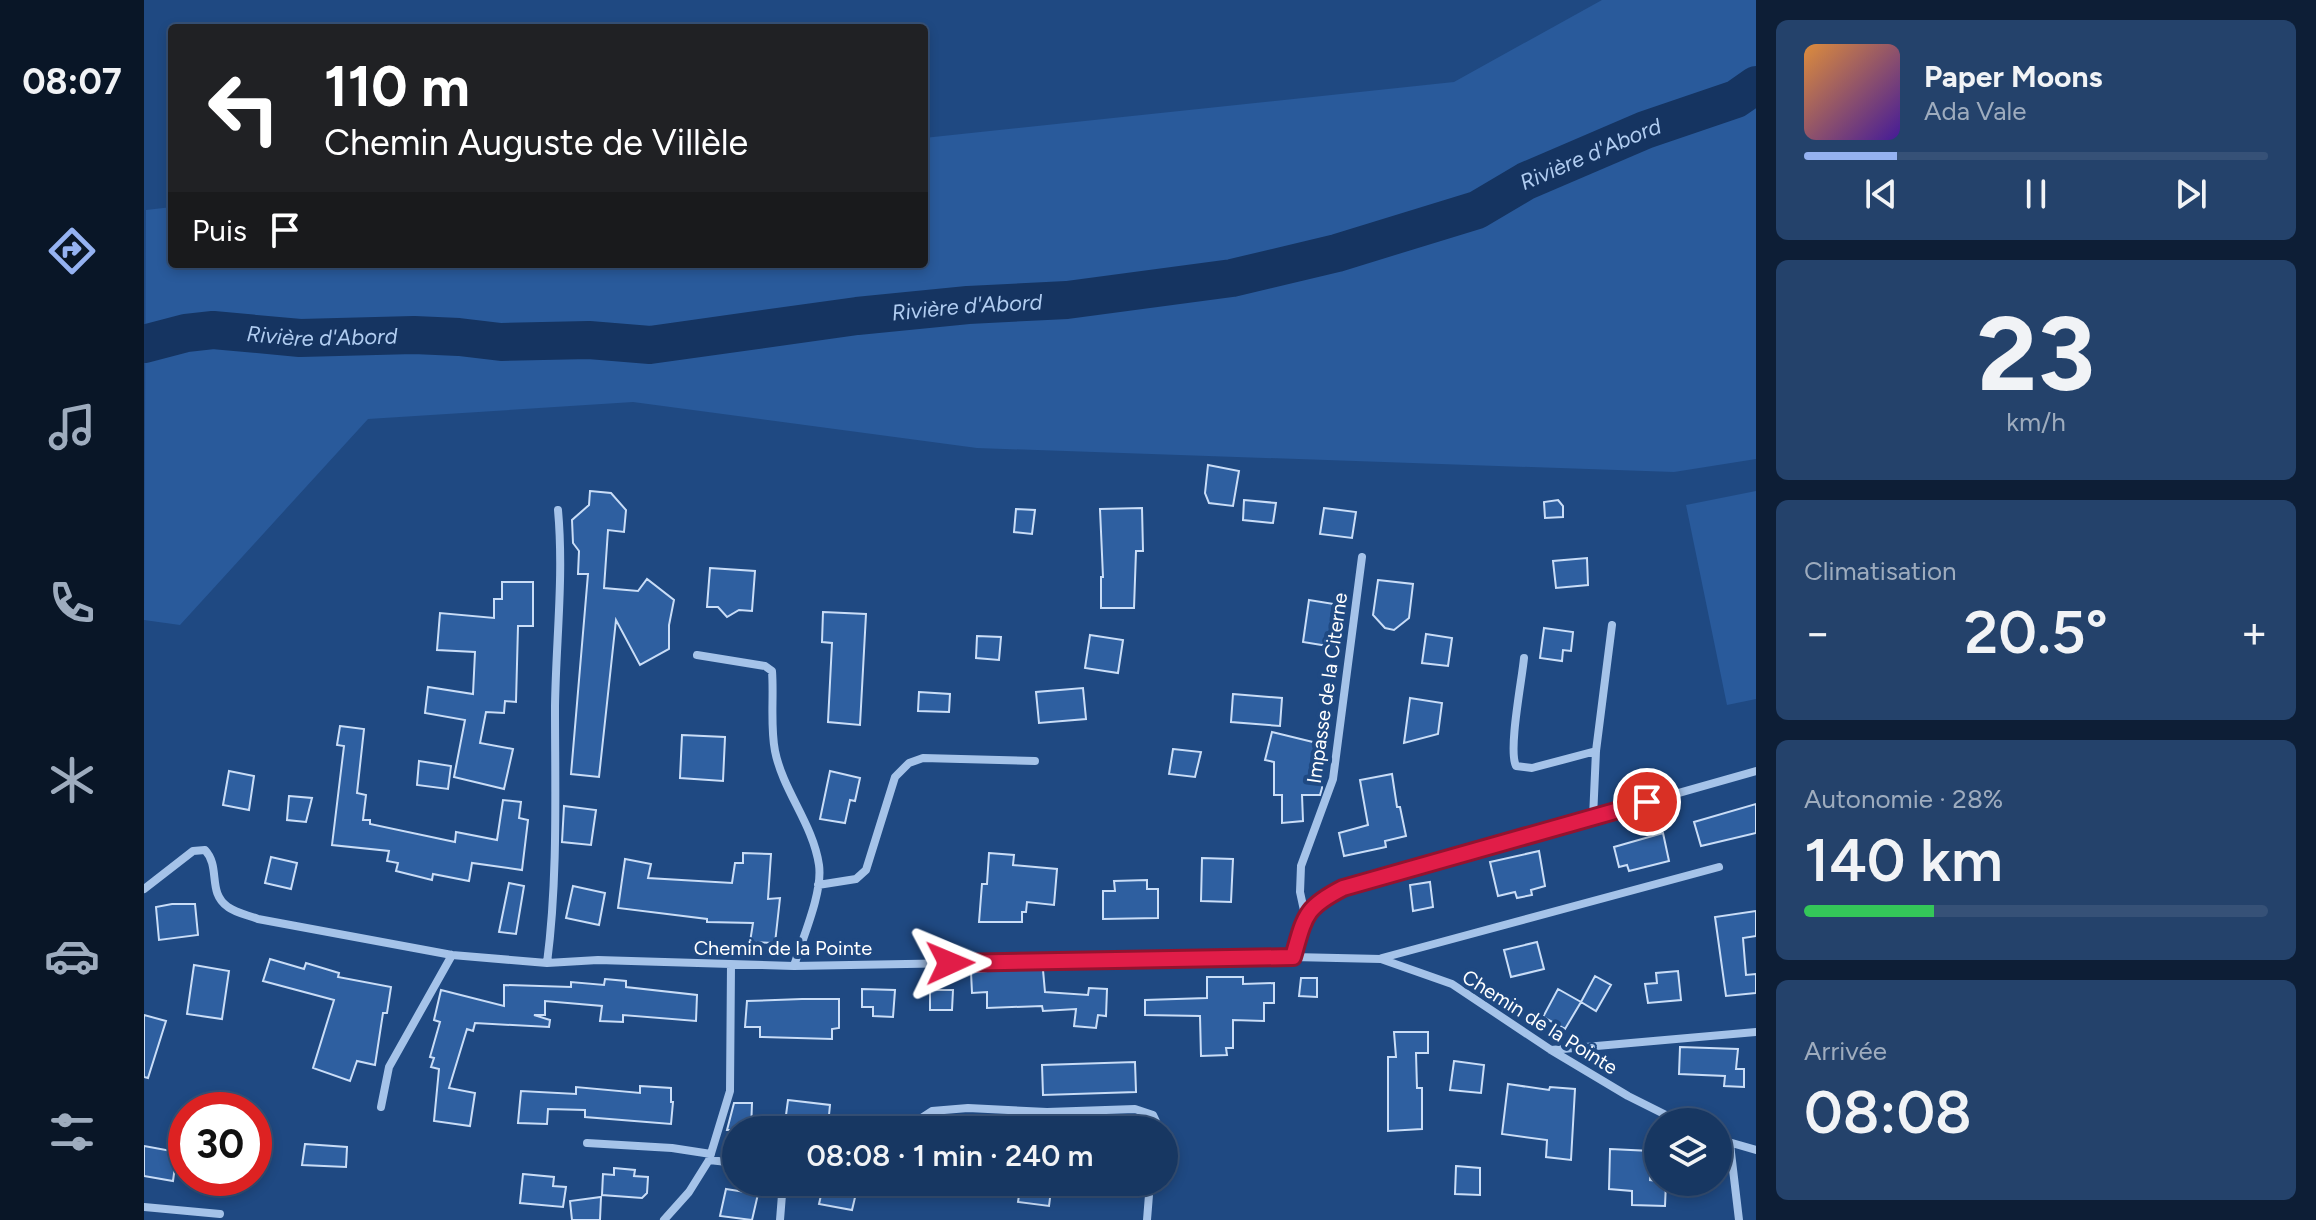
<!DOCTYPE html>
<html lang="fr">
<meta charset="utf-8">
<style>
body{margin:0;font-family:Figtree,sans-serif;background:#24426b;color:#f1f3f6;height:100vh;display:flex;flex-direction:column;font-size:30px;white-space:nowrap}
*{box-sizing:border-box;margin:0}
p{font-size:26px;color:#9eacbe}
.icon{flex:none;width:44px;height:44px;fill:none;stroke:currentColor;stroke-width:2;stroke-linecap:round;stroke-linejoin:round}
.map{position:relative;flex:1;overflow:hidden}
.sheet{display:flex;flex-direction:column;gap:20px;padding:20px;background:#0d1e36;width:560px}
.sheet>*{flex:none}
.guide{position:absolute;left:24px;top:24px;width:760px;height:244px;border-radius:8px;box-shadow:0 4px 12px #0003,0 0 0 2px #365177;background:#202124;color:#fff;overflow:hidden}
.tools{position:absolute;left:1500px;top:1108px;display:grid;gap:16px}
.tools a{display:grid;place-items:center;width:88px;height:88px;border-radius:50%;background:#173762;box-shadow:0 4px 12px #0003,0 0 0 2px #365177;font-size:40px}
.speed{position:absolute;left:24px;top:1092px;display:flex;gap:16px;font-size:40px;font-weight:700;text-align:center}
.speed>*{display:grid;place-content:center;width:104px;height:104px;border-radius:50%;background:#173762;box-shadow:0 4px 12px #0003,0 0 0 2px #365177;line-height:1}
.speed .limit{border:12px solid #d22;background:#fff;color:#111}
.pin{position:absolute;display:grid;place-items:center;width:68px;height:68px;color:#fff;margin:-34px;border:4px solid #fff;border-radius:50%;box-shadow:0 2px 8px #0007}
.me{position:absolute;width:88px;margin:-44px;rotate:89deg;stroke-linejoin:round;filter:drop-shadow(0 0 6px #0008)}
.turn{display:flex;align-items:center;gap:28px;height:168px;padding:0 24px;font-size:36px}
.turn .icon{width:104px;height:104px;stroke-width:2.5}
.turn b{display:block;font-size:56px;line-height:68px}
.then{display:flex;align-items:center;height:76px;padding:0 24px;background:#0003;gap:16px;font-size:30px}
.big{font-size:60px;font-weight:600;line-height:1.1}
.sheet .tile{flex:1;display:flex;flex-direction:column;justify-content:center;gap:12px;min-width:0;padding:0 28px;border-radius:12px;background:#24426b}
.sheet .dial{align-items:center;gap:0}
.dial b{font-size:104px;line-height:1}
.song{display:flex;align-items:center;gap:24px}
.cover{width:96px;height:96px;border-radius:12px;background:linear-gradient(135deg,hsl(30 70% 55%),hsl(260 70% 35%))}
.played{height:8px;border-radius:4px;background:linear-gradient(90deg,#95b2f1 20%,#365177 20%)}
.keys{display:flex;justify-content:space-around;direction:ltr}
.heat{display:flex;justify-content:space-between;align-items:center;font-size:44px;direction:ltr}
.charge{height:12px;border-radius:6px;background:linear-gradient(90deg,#34c759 28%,#365177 0)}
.trip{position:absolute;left:578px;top:1116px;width:456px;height:80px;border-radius:40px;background:#173762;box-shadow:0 4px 12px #0003,0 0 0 2px #365177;font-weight:600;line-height:80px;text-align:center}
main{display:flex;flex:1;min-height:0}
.menu{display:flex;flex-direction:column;width:144px;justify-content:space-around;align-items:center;background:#091627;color:#9eacbe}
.menu .icon{width:56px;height:56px}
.menu .on{color:#95b2f1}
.menu b{font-size:36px;color:#f1f3f6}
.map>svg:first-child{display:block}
</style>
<main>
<nav class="menu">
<b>08:07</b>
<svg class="icon on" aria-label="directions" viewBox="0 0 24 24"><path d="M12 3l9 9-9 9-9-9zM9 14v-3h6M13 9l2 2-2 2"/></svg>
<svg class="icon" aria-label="music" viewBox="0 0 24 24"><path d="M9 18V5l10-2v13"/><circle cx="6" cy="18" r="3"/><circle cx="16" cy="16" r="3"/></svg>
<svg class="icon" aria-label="phone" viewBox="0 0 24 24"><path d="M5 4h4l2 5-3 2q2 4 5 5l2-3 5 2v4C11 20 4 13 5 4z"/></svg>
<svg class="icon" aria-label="climate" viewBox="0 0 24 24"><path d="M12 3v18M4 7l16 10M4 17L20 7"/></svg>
<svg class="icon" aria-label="car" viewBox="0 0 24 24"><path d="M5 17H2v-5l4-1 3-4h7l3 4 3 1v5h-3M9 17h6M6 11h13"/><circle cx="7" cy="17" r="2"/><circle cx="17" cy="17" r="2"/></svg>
<svg class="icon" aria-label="filters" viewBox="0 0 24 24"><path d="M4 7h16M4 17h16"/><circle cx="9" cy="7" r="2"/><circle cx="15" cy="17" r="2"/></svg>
</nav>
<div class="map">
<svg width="1612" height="1220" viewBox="0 0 1612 1220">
<rect width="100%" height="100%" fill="#1f4982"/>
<path fill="#295a9b" d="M1458,0H1612V459L1530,472L833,448L489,402L224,419L36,625L0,620L2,210L28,207V264H780V138L1310,82Z
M1612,491V699L1583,705L1542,505Z"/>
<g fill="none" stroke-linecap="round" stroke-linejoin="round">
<path stroke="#153461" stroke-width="38" id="s1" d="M0,344L42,333L69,330L156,338L270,335L315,337L357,342L445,340L506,345L713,316L824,305L923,300L1088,278L1193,253L1333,210L1382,181L1501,130L1592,99L1612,85"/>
</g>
<path fill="#2e5fa0" stroke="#c9ddf7" stroke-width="2" d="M1064,465L1095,471L1089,506L1065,503L1061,493Z
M446,491L467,493L482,510L480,532L464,530L460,588L494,591L503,579L530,600L525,625V649L496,665L472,620L455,777L427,774L444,574H434L435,551L429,543L428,520L445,505Z
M1100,500L1132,503L1129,523L1099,520Z
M1414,500L1419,506V517L1401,518L1400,502Z
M998,508L999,551H992L990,608H957V577H959L956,509Z
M1180,508L1212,512L1208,538L1176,534Z
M872,509L891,510L888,534L870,532Z
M1443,558L1444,585L1412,588L1409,561Z
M566,568L611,571L608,611L595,610L583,617L574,607H563Z
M1234,580L1269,584L1265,618L1250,630L1241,628L1229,615Z
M358,582H389V626H374L372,702L361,701L360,713L342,712L336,743L369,749L360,789L310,777L321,720L281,713L284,687L329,694L331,652L293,650L296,613L350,618V599H358Z
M1165,600L1196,605L1190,647L1159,642Z
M679,612L722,614L716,725L684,722L688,643L678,642Z
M1400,628L1429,632L1427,651L1419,650L1418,661L1396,658Z
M1282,634L1308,638L1304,666L1278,663Z
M946,635L979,640L974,673L941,668Z
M833,636L857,637L855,660L832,658Z
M939,688L942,719L895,723L892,692Z
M775,692L806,694L805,712L774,711Z
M1089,694L1138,698L1136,726L1087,722Z
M1266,698L1298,703L1294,734L1260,743Z
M196,726L220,729L213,793L222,795L219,820H226V824L311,842L312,832L353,840L359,800L377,802L375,818L384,820L378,870L328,863L325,881L289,874L288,880L252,871L254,863L243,861L245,851L188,845L200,746L193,745Z
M1128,732L1173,743L1167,769H1177L1178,788L1176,795H1158L1159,821L1138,823V795H1130V762L1121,760Z
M538,735L581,737L579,781L536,778Z
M1029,749L1057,752L1051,777L1025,774Z
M275,761L307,766L304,789L273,785Z
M85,771L110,776L105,810L79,805Z
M686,771L716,778L711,801L706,800L701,823L676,819Z
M1248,774L1253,807H1256L1262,836L1241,841L1242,847L1200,856L1195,833L1224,825L1216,780Z
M145,796L168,798L162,822L143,820Z
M1612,804V833L1557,846L1550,822Z
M420,806L452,810L447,845L418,842Z
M1519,833L1525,861L1485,871L1483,865L1475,867L1470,847Z
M1395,851L1401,886L1387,890L1388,895L1373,898L1371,892L1354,896L1346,862Z
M599,853L627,854L624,899L636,898L631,943L606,942L609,923L563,922V919L474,908L481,859L507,864L504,878L588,883L591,863H599Z
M845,853L870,855L869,865L913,869L910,905L883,902L882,912H878V922H835L838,884H843Z
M127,857L153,863L147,889L121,883Z
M1058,858L1089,859L1087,902L1057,901Z
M1003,880V889H1014V918L959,919V891H971L970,881Z
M1286,882L1289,907L1269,911L1266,885Z
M365,883L380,886L372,934L355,932Z
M429,886L461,893L455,925L422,918Z
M28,904H51L54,935L15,940L12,907Z
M1612,911V936L1599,938L1602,975L1612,974V993L1582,996L1571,917Z
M1393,942L1400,969L1367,977L1360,950Z
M126,959L160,969L162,963L195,973L194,977L247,987L243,1013H239L231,1065L213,1061L206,1081L169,1068L190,1000L119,981Z
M50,965L85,971L78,1019L43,1014Z
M860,970H899L901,992L944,995L945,988L963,989L962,1016L954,1015L952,1028L930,1026L932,1009L899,1011L898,1006L843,1008V992L828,993L827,972Z
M1534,971L1537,1000L1504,1003L1501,984L1513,983L1512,973Z
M1451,976L1467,985L1452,1011L1437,1002Z
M1063,977H1099V984L1130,983V1003H1120V1021L1089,1020V1048H1082L1083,1055L1057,1056L1056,1016L1001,1015V1000L1063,998Z
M1157,978H1173V997L1155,996Z
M461,979L482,981V987L553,995L552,1021L479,1015V1022L456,1021L458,1006L401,1001V1015H390L406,1020L405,1027L331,1023L329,1031L323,1029L305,1088L331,1093L326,1126L290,1121L295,1069L287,1067L290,1058L286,1057L296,1022L290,1020L297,990L360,1006V985L427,987V982L460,985Z
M718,989L751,990L749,1017L729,1016V1007H718Z
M1414,989L1437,1002L1421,1029L1399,1017Z
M786,990H809L808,1010H786Z
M658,999H695V1028L688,1029V1039L616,1037V1027H601L603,1001Z
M0,1015L22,1021L4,1078L0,1077Z
M1250,1032H1284V1053H1272L1273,1088H1278V1129L1244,1131V1057H1252Z
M1536,1047L1594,1049L1592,1069H1600V1087L1580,1086L1581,1076L1535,1074Z
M1310,1061L1340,1065L1337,1093L1306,1090Z
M991,1062L992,1092L899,1095L898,1065Z
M1364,1084L1405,1090L1406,1087L1431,1089L1427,1160L1402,1157L1403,1140L1358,1134Z
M496,1086L527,1088V1102H529L527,1124L441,1117V1110L404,1109L403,1124L374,1123L377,1091L432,1094V1087L496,1093Z
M644,1100L686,1105L684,1125L674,1124V1130H640Z
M590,1103H608L607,1130H583Z
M161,1144L203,1147L202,1167L158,1165Z
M0,1146L33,1152L29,1181L0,1176Z
M1466,1149L1507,1151L1506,1180L1522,1182L1521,1206L1488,1205V1191L1465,1189Z
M1312,1166L1336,1168V1195L1311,1194Z
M470,1168L491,1170L490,1176L504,1177L503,1193L498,1198L458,1195L459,1174L470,1175Z
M379,1174L410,1177L409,1186L422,1187L419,1207L376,1203Z
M680,1182H706L705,1187L713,1189L708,1210L675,1204Z
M877,1182H908L905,1206L874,1202Z
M582,1189L614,1194L608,1220L576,1216Z
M457,1197L456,1220H428L426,1201Z"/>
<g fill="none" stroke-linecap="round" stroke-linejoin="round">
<path stroke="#a5c3e9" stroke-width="8" d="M553,655L621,666L628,671C630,697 626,726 631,751C639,791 669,824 675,865C679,893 658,939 650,966
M1380,658C1378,680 1364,750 1372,766L1388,768L1452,751
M1449,818L1452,751L1468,625
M674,885L712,879L722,870L751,777L765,763L779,758L891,761
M0,889L49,851L61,850C77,867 63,893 84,907C92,913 104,915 114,919L308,955L403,963L454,960L650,966L1149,957L1237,959L1308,984L1407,1050L1484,1096L1536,1122
M1161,915L1156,892L1157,866L1189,779L1218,557
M1149,957C1161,916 1160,909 1199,888L1612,771
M1238,958L1575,867
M403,963C414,878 411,792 411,706C412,640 420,576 414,510
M1407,1050L1612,1032
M237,1107L245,1067L308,955
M759,1130L788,1111L824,1108L903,1112L991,1109L1009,1115L1016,1130
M1574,1139L1612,1150
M443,1143L528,1148L567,1154
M1586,1144L1595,1220
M565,1160L592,1163
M0,1207L76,1214
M520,1220L545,1192L565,1160L586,1091L587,965
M636,1220L639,1182
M1003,1220L1006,1182"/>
</g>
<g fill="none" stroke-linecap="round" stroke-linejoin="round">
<g stroke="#92132f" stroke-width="20">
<path id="route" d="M806,963L1149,957C1161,916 1160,908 1199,888L1503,802"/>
</g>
<use href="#route" stroke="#e11d48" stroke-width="14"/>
</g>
<g text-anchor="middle" stroke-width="8" stroke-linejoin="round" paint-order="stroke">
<g font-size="20" fill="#fff" stroke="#1f4982">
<text transform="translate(1183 688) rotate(-82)" y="7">Impasse de la Citerne</text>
<text x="639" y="955">Chemin de la Pointe</text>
<text transform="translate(1396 1022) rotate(32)" y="7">Chemin de la Pointe</text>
</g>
<g font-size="22" font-style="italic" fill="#b1cdf1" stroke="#1f4982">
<text dy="8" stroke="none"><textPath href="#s1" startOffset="1476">Rivière d'Abord</textPath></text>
<text dy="8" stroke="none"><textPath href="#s1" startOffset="828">Rivière d'Abord</textPath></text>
<text dy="8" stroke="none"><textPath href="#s1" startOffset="180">Rivière d'Abord</textPath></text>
</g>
</g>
</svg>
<div class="tools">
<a><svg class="icon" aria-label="layers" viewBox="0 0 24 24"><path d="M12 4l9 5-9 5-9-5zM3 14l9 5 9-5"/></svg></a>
</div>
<div class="speed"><div class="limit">30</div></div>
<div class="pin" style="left:1503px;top:802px;background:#d93025"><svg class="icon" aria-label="arrive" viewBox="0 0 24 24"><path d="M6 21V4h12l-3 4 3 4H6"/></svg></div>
<svg class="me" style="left:806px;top:963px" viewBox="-20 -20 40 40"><path d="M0-17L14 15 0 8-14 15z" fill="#e11d48" stroke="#fff" stroke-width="4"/></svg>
<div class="trip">08:08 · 1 min · 240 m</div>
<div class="guide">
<div class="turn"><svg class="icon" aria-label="left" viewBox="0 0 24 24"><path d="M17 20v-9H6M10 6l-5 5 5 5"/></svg><div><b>110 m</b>Chemin Auguste de Villèle</div></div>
<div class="then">Puis<svg class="icon" aria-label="arrive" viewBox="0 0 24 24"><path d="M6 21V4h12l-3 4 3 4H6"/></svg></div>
</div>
</div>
<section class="sheet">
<div class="tile">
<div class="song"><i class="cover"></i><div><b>Paper Moons</b><p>Ada Vale</p></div></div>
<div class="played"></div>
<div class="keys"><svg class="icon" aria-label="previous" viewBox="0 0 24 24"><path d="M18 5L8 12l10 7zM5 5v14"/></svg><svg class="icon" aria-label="pause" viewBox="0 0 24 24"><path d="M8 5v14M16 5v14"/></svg><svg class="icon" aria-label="next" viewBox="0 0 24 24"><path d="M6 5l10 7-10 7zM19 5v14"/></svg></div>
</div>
<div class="tile dial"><b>23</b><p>km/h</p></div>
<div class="tile"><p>Climatisation</p>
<div class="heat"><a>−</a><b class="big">20.5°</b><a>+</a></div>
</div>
<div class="tile"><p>Autonomie · 28%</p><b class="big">140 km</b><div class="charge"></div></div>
<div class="tile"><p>Arrivée</p><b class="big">08:08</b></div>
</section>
</main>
